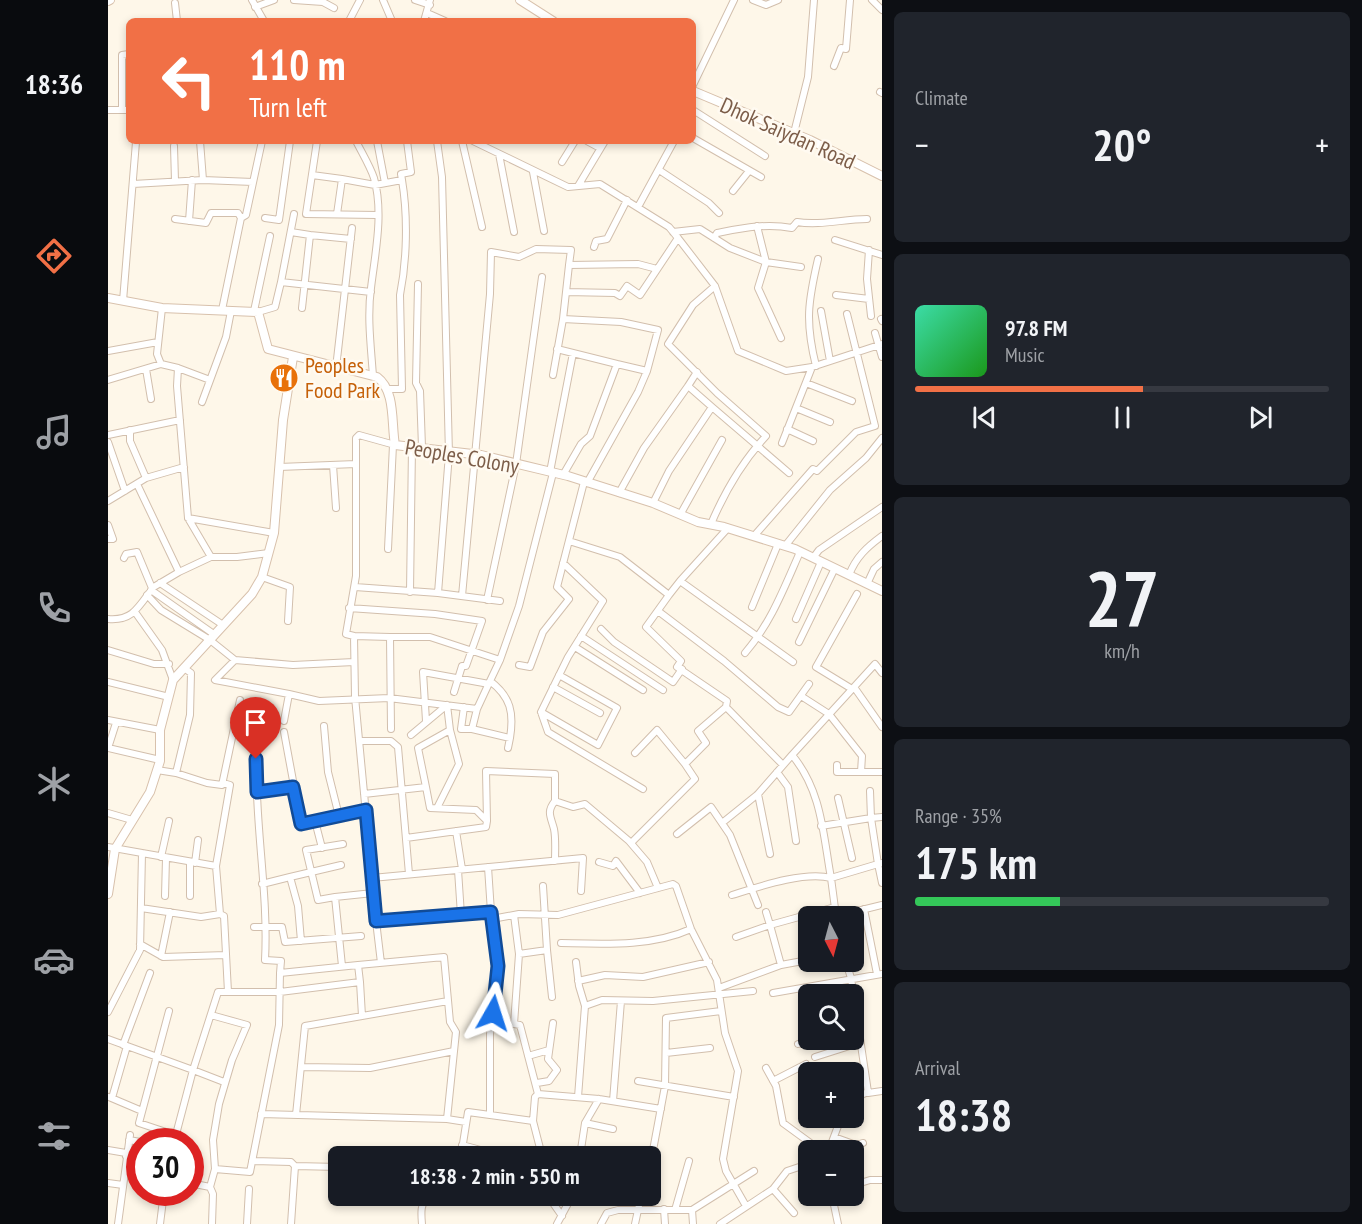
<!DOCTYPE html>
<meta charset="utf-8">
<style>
body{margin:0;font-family:"PT Sans Narrow",sans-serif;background:#20242c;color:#f1f3f6;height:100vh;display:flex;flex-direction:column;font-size:22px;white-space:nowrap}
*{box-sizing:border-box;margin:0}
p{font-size:20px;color:#9ea1a6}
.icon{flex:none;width:33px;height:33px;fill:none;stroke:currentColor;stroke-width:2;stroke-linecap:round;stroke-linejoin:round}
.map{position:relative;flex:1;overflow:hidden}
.side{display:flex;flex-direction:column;gap:12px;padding:12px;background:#0d0f14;width:480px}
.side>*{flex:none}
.banner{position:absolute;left:18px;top:18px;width:570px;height:126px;border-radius:9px;box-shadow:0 3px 9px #0003;background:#f17046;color:#fff;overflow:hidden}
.needle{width:39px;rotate:174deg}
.fabs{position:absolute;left:690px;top:906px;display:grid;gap:12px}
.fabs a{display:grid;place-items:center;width:66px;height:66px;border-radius:9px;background:#171b24;box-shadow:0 3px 9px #0003;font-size:30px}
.speed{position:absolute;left:18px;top:1128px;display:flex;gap:12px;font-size:30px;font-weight:700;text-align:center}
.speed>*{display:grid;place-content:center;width:78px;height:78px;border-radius:50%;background:#171b24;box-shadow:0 3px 9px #0003;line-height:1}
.speed .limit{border:9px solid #d22;background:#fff;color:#111}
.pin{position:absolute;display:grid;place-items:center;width:51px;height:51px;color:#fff;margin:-62px -26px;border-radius:50% 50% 50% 0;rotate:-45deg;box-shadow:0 0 6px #0007}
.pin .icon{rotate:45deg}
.me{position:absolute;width:66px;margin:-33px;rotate:6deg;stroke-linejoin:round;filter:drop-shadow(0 0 4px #0008)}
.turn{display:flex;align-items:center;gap:21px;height:126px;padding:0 24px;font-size:27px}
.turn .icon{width:78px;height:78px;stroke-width:2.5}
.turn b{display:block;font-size:42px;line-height:51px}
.big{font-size:45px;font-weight:600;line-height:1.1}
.side .tile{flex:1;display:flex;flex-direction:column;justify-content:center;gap:9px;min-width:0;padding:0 21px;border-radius:9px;background:#20242c}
.side .dial{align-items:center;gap:0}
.dial b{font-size:78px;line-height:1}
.song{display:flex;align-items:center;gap:18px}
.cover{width:72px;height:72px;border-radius:9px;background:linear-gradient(135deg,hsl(160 70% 55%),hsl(120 70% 35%))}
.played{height:6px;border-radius:3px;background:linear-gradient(90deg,#f17046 55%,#363941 55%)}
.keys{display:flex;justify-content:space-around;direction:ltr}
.heat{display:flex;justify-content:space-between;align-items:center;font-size:33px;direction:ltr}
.charge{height:9px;border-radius:4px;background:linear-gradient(90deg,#34c759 35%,#363941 0)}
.trip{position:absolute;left:220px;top:1146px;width:333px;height:60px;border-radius:9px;background:#171b24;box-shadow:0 3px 9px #0003;font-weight:600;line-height:60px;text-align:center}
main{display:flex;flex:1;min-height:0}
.tab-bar{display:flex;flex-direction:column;width:108px;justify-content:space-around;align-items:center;background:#090b0e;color:#9ea1a6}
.tab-bar .icon{width:42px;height:42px}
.tab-bar .selected{color:#f17046}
.tab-bar b{font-size:27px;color:#f1f3f6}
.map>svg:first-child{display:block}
</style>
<main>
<nav class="tab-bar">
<b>18:36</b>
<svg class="icon selected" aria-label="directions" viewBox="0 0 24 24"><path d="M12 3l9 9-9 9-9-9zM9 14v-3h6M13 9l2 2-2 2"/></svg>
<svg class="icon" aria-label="music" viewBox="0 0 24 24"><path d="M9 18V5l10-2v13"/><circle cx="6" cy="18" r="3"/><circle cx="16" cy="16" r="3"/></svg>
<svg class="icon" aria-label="phone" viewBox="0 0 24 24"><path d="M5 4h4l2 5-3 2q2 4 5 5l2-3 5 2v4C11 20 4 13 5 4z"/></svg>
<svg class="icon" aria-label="climate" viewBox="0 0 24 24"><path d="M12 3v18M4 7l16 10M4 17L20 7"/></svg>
<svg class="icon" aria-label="car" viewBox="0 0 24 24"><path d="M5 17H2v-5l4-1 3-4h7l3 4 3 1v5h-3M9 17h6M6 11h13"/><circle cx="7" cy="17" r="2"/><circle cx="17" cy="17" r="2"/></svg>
<svg class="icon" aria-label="filters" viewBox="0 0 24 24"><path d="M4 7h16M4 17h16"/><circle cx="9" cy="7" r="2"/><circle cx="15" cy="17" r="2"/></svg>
</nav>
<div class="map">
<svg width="774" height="1224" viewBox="0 0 774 1224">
<rect width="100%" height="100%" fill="#fef7e9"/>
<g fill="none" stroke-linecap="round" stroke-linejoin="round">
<g stroke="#d2bfad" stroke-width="8">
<path id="street" d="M144,0L156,21
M186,0L215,2L226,8
M275,0L284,21
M307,0L322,5
M645,0L658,5L670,0
M764,0L774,10
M67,3L69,21
M147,7L166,0
M319,13L337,21
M241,21L252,0
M316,21L322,0
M726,66L733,48L738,49L742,0
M585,85L626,0
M772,92L774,93
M0,110H21
M14,110V55L21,54
M585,110L657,156
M686,133L700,77L706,0
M585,138L653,177
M92,141L95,180
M209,141L198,214L269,215
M248,141C254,153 262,166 266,178C276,213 267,254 263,288C259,317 263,347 265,376
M269,141L277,183
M329,141L334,177L341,454L330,593
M354,141L374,227
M365,141L460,187L492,184L561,227L570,238
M479,141L492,148
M66,146L67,181
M391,154L406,232
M454,162L467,141
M551,170L601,203L611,213
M425,172L436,231
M204,175L234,179L229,214
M234,179L267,185L294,180C300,216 299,260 292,295L294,389H279
M294,180L293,174L303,172L299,141
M25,184L95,180L145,182
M470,186L497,141
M625,191L641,171
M530,207L566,141
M157,218L171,220L182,141
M67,219L98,223L103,213H130L133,218
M81,221L84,180
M649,226L658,262L650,288L673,338
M183,232L202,235
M565,232L592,229L622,248L658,262L693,267
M606,238L609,233C635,228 658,223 684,228L689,222C712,226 735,219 759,219
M727,240L774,255
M486,247L488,241L499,239L519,200
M761,250L759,279L763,316
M173,282L186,214
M310,284L308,383L312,391L314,447
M458,292L461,265L530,264L549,269
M728,295L761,299
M15,301L28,142
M194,308L202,235L243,239
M114,310L133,218L138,215L154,141
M146,311L162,236
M713,311L722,361
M150,312L167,307L173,282L263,292
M455,319L458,292L507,293L512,296L519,286L532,295L570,238L607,286L630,351L678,371L704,367L774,344
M773,319L774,321
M767,333L774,357
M449,349L509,364
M0,351L50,342
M53,364L49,354L54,308
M708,366C697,322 700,302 710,259
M228,368L244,228
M38,369L43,399
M589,372L580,386L604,407
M445,375L455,319L513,322L550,330L539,371L530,392L479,483
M0,380L53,364L70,368
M102,380L70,368L69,386L80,518L103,557
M698,383L744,401
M94,402L118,337L123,311
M688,408L722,422
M679,429L705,441
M22,430V441L38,478
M0,435L72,420
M0,442L17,491
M674,443L704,367
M225,465L228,508
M171,467L248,464
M442,472L465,353
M455,475L473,444L482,436L509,364L539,371
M29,484L71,572L103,557H129L161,553
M511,493L536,448L580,386
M0,501L38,478L76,467
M545,503L561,471L604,407L681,473
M572,515L614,440
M80,518L166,533
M603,524C617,491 633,463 658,436L609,393L560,344L585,305L607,286
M0,525L5,539H0
M620,528L572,581L685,662
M646,536L705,469L709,471L748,432L767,426L739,314
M461,541L512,557L561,595L572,581
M677,546L722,490L758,458L774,438
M280,549L285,445
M16,558L18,554L29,552L44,588L71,572
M705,558L711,550L774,507
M455,563L495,601L460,657L433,712L440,732L535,789
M741,575C748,557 759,547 774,536
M154,577L182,587L180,621
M52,583L115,625
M759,584L766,569L774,562
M247,587L330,593L392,601
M43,590L107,635
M302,592L304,447
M39,595L53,610L102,640L127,660L185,665L246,662
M561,595L538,627L573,661L569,667L619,701L618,707
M354,596L382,294L383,252L411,257L428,249L463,250L461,265
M379,600L408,464L434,277
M644,607L670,544
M241,608L327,614L374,621L358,666H354L346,692
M550,611L616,661L670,707L681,712L701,684
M27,612L54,650L65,680
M0,619C22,621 29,610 41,593
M688,619L713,562
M493,629L506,642L565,682L574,669
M246,636L282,637L283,729
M473,636L555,690
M282,637H322L392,660L382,681
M691,642L727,568
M467,647L535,690
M0,650L46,664H61
M637,653C663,623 676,588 692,552
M127,660L107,680L181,694L176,721
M392,660L411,606L445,473
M411,665L422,667L435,632L461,599L449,587L476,482
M0,682L61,697
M445,687L492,713
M746,687L774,727
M744,689L708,667L749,594
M181,694L211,701L281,698L369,709L364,729H353L356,707
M693,696L721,714L754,756L753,772
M369,709L382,681C403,697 406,713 402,738
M433,712L490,745L509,708L451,675
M153,716C146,741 148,768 149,794C151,849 160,905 157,960L173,961L172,973
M0,720L52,730
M318,721L315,672L381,684
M8,723L0,748L52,760
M216,726L220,772L231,816
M364,729L402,738L400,748
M176,732L193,824L257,810
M303,735L339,705L342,730
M251,741H283L290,747L301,874
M527,753L549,730L577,764
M684,755L767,664L774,673
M729,765V772H774
M49,770L68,773L82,715L83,673L76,668
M669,772L680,787L688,841
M68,773L99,783L114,785L132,700
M318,787L310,748L342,730L351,764L329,808
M762,791L763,818L774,817
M149,792L185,787
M256,794L318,787L322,808L368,810L379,821L378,827L298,838
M650,794L662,854
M730,798L744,858
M447,801L465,807L477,804L521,841L539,862L550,888
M0,813L24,820
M207,821L214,848
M379,821L378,771L447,774V801C438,812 443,817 446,829C448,839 447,851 447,861
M614,823L650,794L684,755C714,791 715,834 723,878C696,871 650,887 624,895
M713,826L763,818L770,864L774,863
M348,831L354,869
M569,834L603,807L622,835L650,905
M523,843L587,779L577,764L598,743L590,731L618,707L675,765
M0,847L34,853L32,950L0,1012
M53,857L61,821
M491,862L505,866L508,861L532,893
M87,863L90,840
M108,866L122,785L115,783
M380,867L383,912
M350,870L353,915
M182,877L233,865
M264,878L475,858L473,891
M154,884L182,877L190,906L193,941
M435,886L439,950
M57,896L58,858
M82,896V863
M227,897L210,900L198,850L235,844
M33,908L93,917L112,914L108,866L34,853
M756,909L769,974
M658,912L662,925L727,907
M112,914L116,916L120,992
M406,915L411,954
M728,916L723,878L770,864L774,883
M729,916L774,905
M384,919L411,914L450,915L565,884L568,886L583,929L609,980L617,1033L630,1071L615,1159L618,1171L638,1206
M268,921L247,697L246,636L238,634L248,576V438L251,435L287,445
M146,927H174L177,942L253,936
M628,937L662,925L673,965L700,960
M453,943C496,944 543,947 583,929
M32,944L55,957L118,955
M53,956L62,912
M468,962L471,986L477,1006
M738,962L743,978L760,1092L746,1098
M273,963L268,921L383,912L390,966L382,1034V1115L360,1112L353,1156
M234,966L227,897L265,893
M470,981L497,975L535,977L601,962
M252,982L254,1016
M611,988L673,965
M665,993L774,974
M61,1011L31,1123L67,1135
M103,1015L139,1025L124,1060L111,1104L105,1140L107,1169L102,1187L105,1194L104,1224
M0,1039L85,1070L110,992H172L252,982L250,965L172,973L171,1025L142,1172L107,1169
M690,1044L702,1040
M15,1045L42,973
M558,1053L602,1048
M420,1056L441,1050
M707,1057L751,1043
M193,1067L262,1068L346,1051
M658,1068L668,1086L675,1123L712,1150
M530,1081L626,1097
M665,1081L698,1064
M429,1083L441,1081L449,1070L440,1059L445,1023
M760,1093L774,1091
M430,1094L412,1025L406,1024L411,954L439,950L444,997
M1,1097L34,1111
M470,1097L477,1006L494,1000L545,1001L645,991
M4,1098L19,1046
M505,1101L513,1001
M153,1114L339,1119L348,1032L342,1022L336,957L250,965
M188,1115L197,1026L340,1001
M382,1115L425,1121L427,1097L430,1094L491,1099L553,1109
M339,1119L358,1122
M425,1121L434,1156
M477,1123L505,1129
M726,1137L748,1145L755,1143
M21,1140L32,1142
M66,1142L85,1070L116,1082
M354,1145L395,1156
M0,1150L18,1153
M721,1150L733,1118
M18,1156L32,1159
M472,1156L477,1123L491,1099
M144,1161L183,1162L187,1166
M543,1161L557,1086L558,1018L613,1011
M0,1183L15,1185
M82,1183L102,1187
M746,1185L762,1180H774
M665,1189L686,1213
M409,1196H421
M440,1196L454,1216
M729,1196L726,1205L730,1224
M556,1209L557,1224
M567,1210L581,1161
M584,1210L585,1224
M10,1224L22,1135
M52,1224L56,1192
M139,1224L141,1189
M183,1224L187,1166L231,1167
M314,1224C313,1213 312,1203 321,1196
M449,1224L464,1196
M493,1224L499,1213L510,1210H584L646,1171
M527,1224L533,1196
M612,1224L665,1189L679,1171L700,1164"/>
</g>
<g stroke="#d8c1ac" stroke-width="10">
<path id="secondary" d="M412,0L445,21
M0,1L2,0
M585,91L702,140L774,176
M0,298L54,308L150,312L160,349L269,377C288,391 283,423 287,445L373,455L460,476L545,503L590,522L616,527L687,549L774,591
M0,894L7,849L42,792L52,761V730L65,680L144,594L154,577L166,533L175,420L185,357"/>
</g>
<use href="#street" stroke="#fff" stroke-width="6"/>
<use href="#secondary" stroke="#fff" stroke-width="8"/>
</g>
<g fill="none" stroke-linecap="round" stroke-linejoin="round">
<g stroke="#114b97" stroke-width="15">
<path id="route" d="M148,759L149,792L185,787L193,824L258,810L268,921L383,912L390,966L385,1013"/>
</g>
<use href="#route" stroke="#1a73e8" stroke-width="10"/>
</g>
<defs>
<g id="restaurant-disc" transform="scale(1.5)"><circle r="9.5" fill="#e8710a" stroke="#fffaf1"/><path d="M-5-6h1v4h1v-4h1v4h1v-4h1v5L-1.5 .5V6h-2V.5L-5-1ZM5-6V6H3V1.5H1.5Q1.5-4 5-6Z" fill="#fff"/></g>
</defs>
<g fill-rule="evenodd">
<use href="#restaurant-disc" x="176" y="378"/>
</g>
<g text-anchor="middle" stroke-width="5" stroke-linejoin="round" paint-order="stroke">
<g font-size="22" fill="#7c5d49" stroke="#fffaf1">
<text transform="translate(680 133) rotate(24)" y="8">Dhok Saiydan Road</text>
<text transform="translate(354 456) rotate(10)" y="8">Peoples Colony</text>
</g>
<g font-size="22" fill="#c56008" stroke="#fffaf1" text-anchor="start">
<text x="197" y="373">Peoples<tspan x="197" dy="25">Food Park</tspan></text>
</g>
</g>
</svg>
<div class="fabs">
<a><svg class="needle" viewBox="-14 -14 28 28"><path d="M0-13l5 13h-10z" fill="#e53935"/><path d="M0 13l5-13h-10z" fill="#9ea1a6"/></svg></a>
<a><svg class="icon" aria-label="search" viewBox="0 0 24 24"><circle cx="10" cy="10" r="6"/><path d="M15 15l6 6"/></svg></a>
<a>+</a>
<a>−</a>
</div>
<div class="speed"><div class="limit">30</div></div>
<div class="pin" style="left:148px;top:759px;background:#d93025"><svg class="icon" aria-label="arrive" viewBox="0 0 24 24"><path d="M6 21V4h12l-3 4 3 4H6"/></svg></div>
<svg class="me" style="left:385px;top:1013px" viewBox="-20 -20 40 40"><path d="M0-17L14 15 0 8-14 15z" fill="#1a73e8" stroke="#fff" stroke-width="4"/></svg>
<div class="trip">18:38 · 2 min · 550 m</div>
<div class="banner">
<div class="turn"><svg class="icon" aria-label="left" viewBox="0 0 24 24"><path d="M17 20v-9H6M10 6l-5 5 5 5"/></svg><div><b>110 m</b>Turn left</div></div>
</div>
</div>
<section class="side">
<div class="tile"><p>Climate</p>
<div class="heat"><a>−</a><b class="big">20°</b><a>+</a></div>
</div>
<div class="tile">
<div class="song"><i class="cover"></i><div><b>97.8 FM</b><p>Music</p></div></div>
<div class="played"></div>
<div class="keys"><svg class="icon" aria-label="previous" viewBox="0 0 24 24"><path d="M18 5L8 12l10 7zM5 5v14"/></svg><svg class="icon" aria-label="pause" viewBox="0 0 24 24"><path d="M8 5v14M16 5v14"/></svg><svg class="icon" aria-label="next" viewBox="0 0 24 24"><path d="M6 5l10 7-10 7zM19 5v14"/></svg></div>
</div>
<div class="tile dial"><b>27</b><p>km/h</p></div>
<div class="tile"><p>Range · 35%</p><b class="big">175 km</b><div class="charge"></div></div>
<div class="tile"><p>Arrival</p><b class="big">18:38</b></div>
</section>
</main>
